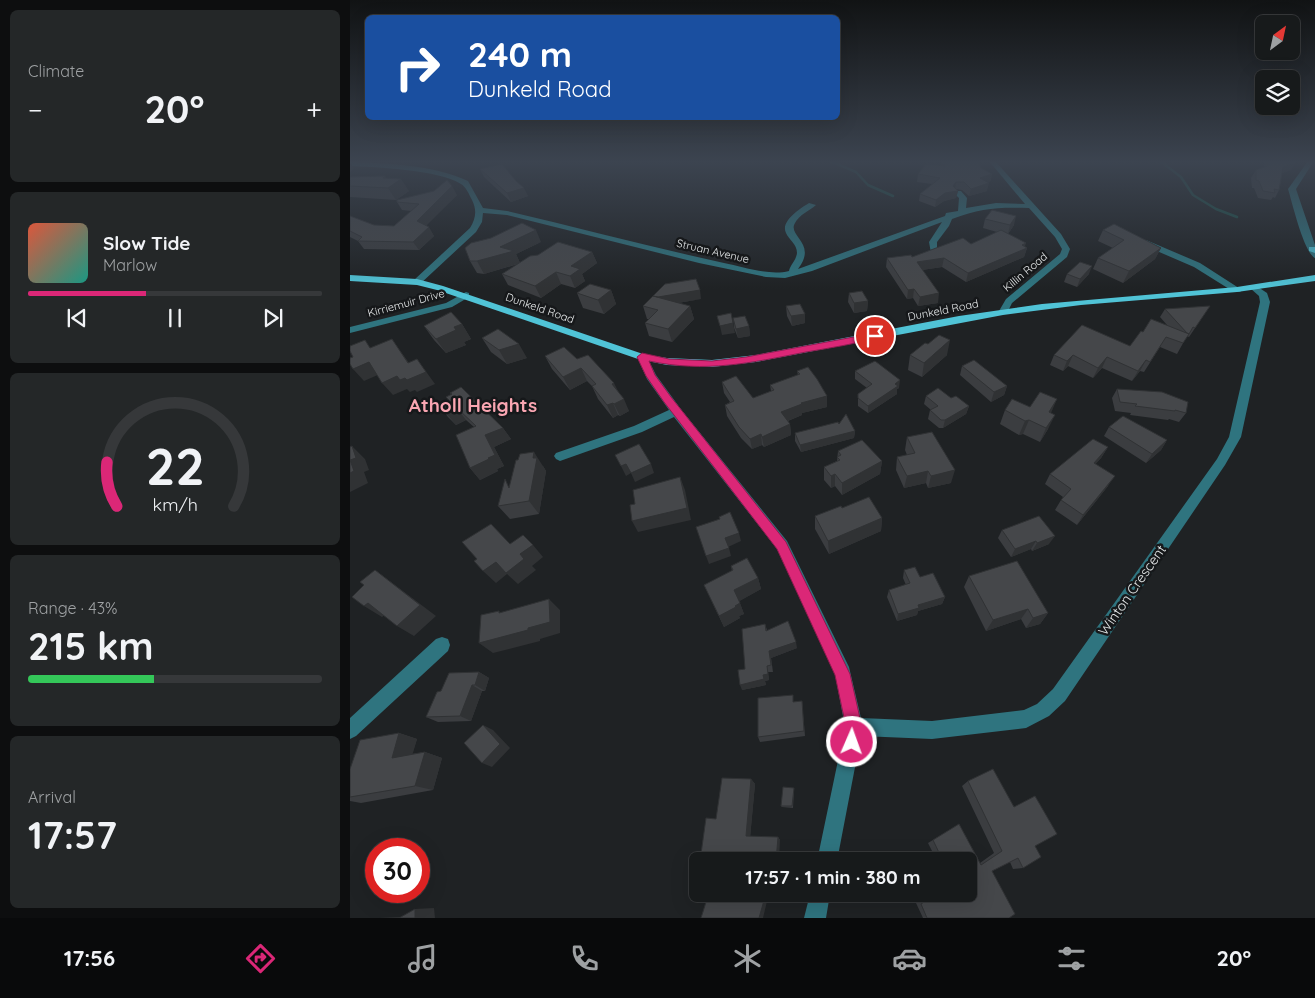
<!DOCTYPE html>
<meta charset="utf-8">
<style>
body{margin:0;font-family:Quicksand,sans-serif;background:#242728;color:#f1f3f6;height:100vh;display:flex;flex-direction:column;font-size:19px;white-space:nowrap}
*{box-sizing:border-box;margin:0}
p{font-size:16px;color:#9ea1a3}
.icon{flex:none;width:28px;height:28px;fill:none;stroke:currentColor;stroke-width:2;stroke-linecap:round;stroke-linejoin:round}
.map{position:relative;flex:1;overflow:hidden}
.details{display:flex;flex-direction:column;gap:10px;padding:10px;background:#0d0e0f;width:350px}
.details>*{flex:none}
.hud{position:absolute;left:15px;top:15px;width:475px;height:105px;border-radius:8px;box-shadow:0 5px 20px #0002,0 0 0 1px #36383a;background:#1a4fa0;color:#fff;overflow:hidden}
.needle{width:32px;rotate:33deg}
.fabs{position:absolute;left:905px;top:15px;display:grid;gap:10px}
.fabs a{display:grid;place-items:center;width:45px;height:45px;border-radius:8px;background:#171a1b;box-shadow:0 5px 20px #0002,0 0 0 1px #36383a;font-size:25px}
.speed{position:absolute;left:15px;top:838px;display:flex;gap:10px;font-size:25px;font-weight:700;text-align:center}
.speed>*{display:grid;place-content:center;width:65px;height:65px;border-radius:50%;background:#171a1b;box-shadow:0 5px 20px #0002,0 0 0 1px #36383a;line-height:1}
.speed .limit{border:8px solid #d22;background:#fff;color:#111}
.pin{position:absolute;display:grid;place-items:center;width:42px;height:42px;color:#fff;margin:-21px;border:2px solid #fff;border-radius:50%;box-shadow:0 1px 5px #0007}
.me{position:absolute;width:55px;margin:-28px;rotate:2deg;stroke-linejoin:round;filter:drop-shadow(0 0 4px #0008)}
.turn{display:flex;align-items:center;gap:18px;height:105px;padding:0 20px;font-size:22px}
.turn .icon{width:65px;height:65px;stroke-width:2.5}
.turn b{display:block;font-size:35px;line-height:42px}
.big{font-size:38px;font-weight:700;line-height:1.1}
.details .card{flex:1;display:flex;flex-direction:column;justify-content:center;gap:8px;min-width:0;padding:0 18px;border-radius:8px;background:#242728}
.details .dial{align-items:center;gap:0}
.dial svg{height:130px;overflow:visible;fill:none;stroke:#36383a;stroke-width:7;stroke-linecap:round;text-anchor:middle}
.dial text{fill:#f1f3f6;stroke:none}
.song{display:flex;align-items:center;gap:15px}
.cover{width:60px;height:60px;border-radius:8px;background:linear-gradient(135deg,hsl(10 70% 55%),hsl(170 70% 35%))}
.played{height:5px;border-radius:2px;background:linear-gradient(90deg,#db2777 40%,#36383a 40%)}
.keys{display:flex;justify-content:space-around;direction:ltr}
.heat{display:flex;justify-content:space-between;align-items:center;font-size:28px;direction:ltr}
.charge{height:8px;border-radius:4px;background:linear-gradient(90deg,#34c759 43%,#36383a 0)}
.trip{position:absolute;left:339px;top:852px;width:288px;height:50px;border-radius:8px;background:#171a1b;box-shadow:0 5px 20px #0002,0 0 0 1px #36383a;font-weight:700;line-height:50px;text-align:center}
.dock{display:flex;height:80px;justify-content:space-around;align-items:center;background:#090a0b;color:#9ea1a3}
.dock .icon{width:35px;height:35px}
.dock .active{color:#db2777}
.dock b{font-size:22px;color:#f1f3f6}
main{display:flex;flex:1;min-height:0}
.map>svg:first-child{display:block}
</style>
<main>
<section class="details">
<div class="card"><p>Climate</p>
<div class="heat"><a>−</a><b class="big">20°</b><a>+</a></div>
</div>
<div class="card">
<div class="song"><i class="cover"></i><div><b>Slow Tide</b><p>Marlow</p></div></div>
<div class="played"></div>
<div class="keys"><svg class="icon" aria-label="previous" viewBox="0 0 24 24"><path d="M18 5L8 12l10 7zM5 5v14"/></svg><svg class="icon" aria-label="pause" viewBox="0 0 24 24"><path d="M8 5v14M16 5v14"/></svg><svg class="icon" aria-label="next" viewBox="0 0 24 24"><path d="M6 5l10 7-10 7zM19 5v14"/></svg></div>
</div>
<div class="card dial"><svg viewBox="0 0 100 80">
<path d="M14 69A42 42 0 1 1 86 69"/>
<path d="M14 69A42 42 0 0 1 8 42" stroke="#db2777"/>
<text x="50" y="56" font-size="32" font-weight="700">22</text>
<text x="50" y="72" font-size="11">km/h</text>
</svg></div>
<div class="card"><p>Range · 43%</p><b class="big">215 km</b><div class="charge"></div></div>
<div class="card"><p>Arrival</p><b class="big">17:57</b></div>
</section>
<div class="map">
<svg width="965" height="918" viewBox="0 0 965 918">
<rect width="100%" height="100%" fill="#1f2224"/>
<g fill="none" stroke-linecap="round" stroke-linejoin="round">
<path stroke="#1d534c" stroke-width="2.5" d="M480,161L506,172L518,185L543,196
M810,161L831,177L843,195L866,209L887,217"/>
<path fill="#2f747f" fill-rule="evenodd" d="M639,161H645L711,234L720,249L717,257L662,303L657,313L654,314L649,311L656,299L710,254L712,249L705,237L679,208C648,207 631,208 602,219L599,226L587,242V253H581L579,242L592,222L462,271L435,278L416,277L349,263L157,215L133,213L132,222L126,232L70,284H64V280L120,228C126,218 127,210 122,200C119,194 116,187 111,184C90,170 26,167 0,166V162C36,163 85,165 118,181L133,208L157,211C229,228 301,247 374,263C394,267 419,276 439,271C440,265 446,261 447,253C447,244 439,240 436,233C430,221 451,208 459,203L466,205C459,211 449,215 445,223C437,236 468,243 448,269L595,216L596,213L608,211L609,198L604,193L605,191H611L617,198L616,208L646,203L675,204Z
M958,161H964L946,189L965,245V258C954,253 942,202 938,189Z
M796,240L850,263L892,290L890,292H884L844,267L793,245L792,243Z
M905,285L917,293L920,302L891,437L875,465L715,701L699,716L676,728L582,739L511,736L487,861H467L495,727L485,674L427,549L324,417L292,432L210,461L206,459L204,456L206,453L284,426L319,410L297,379L287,357L288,355H296L306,375L330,408L437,541L499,667L511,718L582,721L674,710L687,704L703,689L867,459L879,437L910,302L909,296L900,288Z
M116,292L119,293V297L102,307L0,333V327L96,303Z
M92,637L98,639L100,645L98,651L6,736L0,739V718L86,639Z
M460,894H480L476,918H454Z"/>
<path fill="#50c3d6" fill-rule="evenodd" d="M959,247H965V253L959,251Z
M0,275L67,279L93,286L293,354L317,358L362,360L406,355L609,316L692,304L887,287L965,275V281L887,292L731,305L653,315L406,362L362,367L317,365L288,359L87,290L67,285L0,281Z"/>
</g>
<path fill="#3b3d40" d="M591,161H628L631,168L641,181L637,182V191L619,196L612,190L606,189L608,191L606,198L594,201L585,207L569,201L570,194L582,184L567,182L568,174L592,166Z
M914,161H946L941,170L932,173L929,190L925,198L923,197L921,200L908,198L904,188H902L901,178L906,170L914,168Z
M130,169L166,181L178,196L161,202L134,177Z
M0,177L36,178L59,191L46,200L0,197Z
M107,195L76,225L84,236L69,250L14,249L8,241L0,237V216L24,225L44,226L61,211L52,210L47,202Z
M635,219L664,225L658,234L677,248L674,257L616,282L592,267L572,270L588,303L568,306L563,298L557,299L536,267L537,258L562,257L621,244L647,232L633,228Z
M753,230L811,248L805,259L773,283L743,269L748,258L763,248L748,241Z
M191,242L166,254L170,263L242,252L247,263L232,274L235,281L225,288L211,284L191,298L158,285L152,274L168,264L134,274L127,273L120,261Z
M717,274H739L727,287L714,282Z
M261,290L266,304L254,314L233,308L227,293Z
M499,293L518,301L517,311L504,313L498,302Z
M351,299L328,303L340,306L344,319L322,342L299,336L295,323L299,319H297L293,306Z
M436,306L455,314V323L442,326L437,316Z
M860,306L839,337L837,336L827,354L810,347L794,372L790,371L782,381L752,368L743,378L718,366L713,371L700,365L704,355L780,346L793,332L817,325L810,317L815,309Z
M383,318L399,326L400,336L388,338L384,328Z
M112,324L121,339L114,342L116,345L96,353L84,340L74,326Z
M132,338L177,358L157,364L141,352Z
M560,355H597L572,377L558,370Z
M195,356L227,359L268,392L279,411L270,416L268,415L263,418L248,399L242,386L237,381L220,390L202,369Z
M612,366L657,386L654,395L641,402L610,375Z
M447,371L477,407L452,413V415L438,421L440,424L441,435L414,447L412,445L402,449L391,438L377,416L375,405L380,402L374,393L372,382L403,398L421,391L420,385L448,375Z
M505,371L549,388L547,389V394L518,413L508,406V394L517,388L505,379Z
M767,389L836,413L829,422L819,419L818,420L780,415L781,413L765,411L762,398Z
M576,396L601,398L619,406L616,414L593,428H589L578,419L580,410H581L574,404Z
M96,397L153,428L161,439L144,447L154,466L147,469L148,471L130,480L120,468L124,427L116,420L106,425L98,417L89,405L98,400Z
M680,407L701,413L698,429L690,442L673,434L669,435L650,424L655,410Z
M489,424L505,431L504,438L451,452L445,441V433Z
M759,427L817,440L811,450L796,463L754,436Z
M557,437L601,483L578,488L576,483L554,488L546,470L547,457L557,455L555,450Z
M758,447L751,458L745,464L758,486L727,525L705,510L711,500L713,497L695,484L700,474Z
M488,451L532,461L530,474L492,495L485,486L481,488L474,480V467L487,461Z
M168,460L193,466L196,471L189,514L160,519L148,506L160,485Z
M492,508L532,518L531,531L479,554L465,529V516Z
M652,530L699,544L682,551L681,549L661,557L648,538Z
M381,566L408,578L411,589L389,601L394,614L389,616L390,618L374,627L354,585L382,571Z
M554,570L570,577L595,597L592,604L568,611L567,615L547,621L537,597L539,590L556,585L553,578Z
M619,576L698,613L690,624L676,628L671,619L636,631L614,587Z
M415,624L417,630L447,648L421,658L423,672H418L419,680L415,681L416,685L392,690L395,669Z
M129,672L139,678L135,691H132L121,721L88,722L76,717L91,691Z
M452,701L455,736L410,742L408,737L444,702Z
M49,733L67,739L62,754L75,752L92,758L83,790L11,803L0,801V769Z
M401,779L405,784L400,837H428L430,840L385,857L357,856L351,854L366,819Z
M618,781L664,807L685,796V846L673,868L663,869L660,862L642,871L659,918H573L566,903L581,894H618V861H587L578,843L609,824L630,863L644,853L612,786Z
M444,789L443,808L432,807L431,806Z"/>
<path fill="#303234" d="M0,162L4,168L0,172Z
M945,163L941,170L929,174L933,167Z
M642,174L641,181L629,186L630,178Z
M35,176L41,186L51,179L59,191L46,200L38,188L33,178Z
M606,182L605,189L608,191L606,198L594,201L585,207L586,200L603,186Z
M639,183L637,191L619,196L621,189Z
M102,186L107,195L72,230L67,221Z
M174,188L178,196L161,202L157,193Z
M666,216L664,225L658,234L660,225Z
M79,227L84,236L69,250L63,242Z
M186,230L191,242L166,254L170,263L134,274L127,261L150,247Z
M676,243L674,249L677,248L674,257L616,282L618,273Z
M811,248L805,259L773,283L779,271Z
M242,252L247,263L232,274L235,281L225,288L220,276L221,266Z
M594,258L592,267L565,271L567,262Z
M742,266L739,274L727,287L730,279Z
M206,272L211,284L191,298L185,286Z
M564,289L563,298L557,299L558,290Z
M261,290L266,304L254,314L248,300Z
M350,290L351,299L304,307L301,298Z
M589,293L588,303L568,306L570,297Z
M518,301L517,311L504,313V303Z
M340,306L344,319L322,342L318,329Z
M455,314V323L442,326L441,316Z
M383,323L385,333L372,335L370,326Z
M112,324L121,339L114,342L116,345L96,353L86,339L104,327Z
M399,326L400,336L388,338L386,329Z
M42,339L51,352L68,375L67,359L85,384L67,392L65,390L60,392L57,389L43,395L32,383L58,363Z
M600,340L597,355L572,377L574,363Z
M169,344L177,358L157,364L149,350Z
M723,355L718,366L713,371L717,361Z
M757,357L752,368L743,378L748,368Z
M796,360L790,371L782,381L788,371Z
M19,362L30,374L14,381L3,369Z
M231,368L237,381L220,390L213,377Z
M550,380L549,388L547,389V394L518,413V406L545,384Z
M264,383L270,395L262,384Z
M657,386L654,395L641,402L644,392Z
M477,396V407L452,413V415L432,423L431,412L451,403Z
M274,399L279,411L270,416L264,404Z
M707,399L701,413L692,426L699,412Z
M263,403L268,415L263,418L257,405Z
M619,406L616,414L593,428L595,420Z
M107,408L116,420L106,425L96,413Z
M705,415L698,429L690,442L696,428Z
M679,420L673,434L669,435L675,421Z
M440,424L441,435L414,447L412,437Z
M153,428L161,439L144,447L154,466L147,469L148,471L130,480L120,468L135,435Z
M505,431L504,438L451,452L450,445Z
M411,434L412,445L402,449L400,439Z
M817,440L811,450L796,463L802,454Z
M2,446L15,459L19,470L14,472L18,483L0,492V460Z
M758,447L751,458L737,474L744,463Z
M184,452L196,471L189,514L179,501Z
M532,461L530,474L492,495V483Z
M276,464L281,473L276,476L271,466Z
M301,464L304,473L285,482L281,473Z
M605,470L601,483L578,488L581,476Z
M578,471L576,483L554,488L557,476Z
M485,474V486L481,488V476Z
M765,476L758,486L727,525L733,515Z
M330,477L335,490L341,520L288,532L282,521Z
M532,518L531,531L479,554L478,541Z
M389,533L391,541L378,547L375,538Z
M705,536L699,544L682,551L687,543Z
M686,541L681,549L661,557L665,549Z
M183,545L193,557L182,566L186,570L168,584L157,574L146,583L133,571L146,562L170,554Z
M379,548L381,556L359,564L356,556Z
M25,570L41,582L86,616L64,636L47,626Z
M408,578L411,589L388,602L384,590Z
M595,597L592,604L568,611L567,615L547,621L548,614L568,605Z
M199,599L210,610V633L190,639V641L143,653L129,643L178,628Z
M18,603L36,614L32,617L14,606Z
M390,603L394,614L389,616L390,618L374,627L369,616Z
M678,609L671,619L636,631L643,620Z
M698,613L690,624L676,628L683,618Z
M446,642L447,648L421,658L423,672L419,651Z
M417,666L419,680L415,681L416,685L392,690L390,685L413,675Z
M129,672L139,678L135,691L125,685Z
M122,685L132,691L121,721L110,716Z
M133,725L143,730L160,748L142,767L132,763Z
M49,733L67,739L60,763L42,758Z
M75,752L92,758L83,790L65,786Z
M401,779L405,784L400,839L396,836Z
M428,837L430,840L429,861H426Z
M405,894H409L418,897L413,918H409Z
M84,908L85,918H65V909Z
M50,917V918H29Z"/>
<path fill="#45474a" stroke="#303234" d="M594,161H628L631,168L642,174L630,178L639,183L621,189L614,182H606L603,186L608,191L595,193L586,200L570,194L590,178L568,174L576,164L595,166Z
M918,161H946L945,163L933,167L929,190L924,189L925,193L913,191L909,181L906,180V170L917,166Z
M152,164L166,181L174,188L157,193L130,169Z
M35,176L33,178L51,179L38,188L0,186V177Z
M97,180L102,186L67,221L79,227L63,242L8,241L12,237L0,231V216L24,225L44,226L69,204L47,202V200L84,191Z
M642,210L666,216L660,225L635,219Z
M172,223L186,230L150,247L164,251L127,261H120L115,248L121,243L141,238Z
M764,224L811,248L779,271L748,258L774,240L753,230Z
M651,230L676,243L672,245L677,248L618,273L594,258L567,262L589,293L570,297L564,289L558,290L537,258L561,255L562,257L613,238L621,244Z
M208,242L242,252L221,266L230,269L220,276L206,272L185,286L152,274L180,256L188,255Z
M730,262L742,266L730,279L717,274Z
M346,279L350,290L308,297L303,296L315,284Z
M240,284L261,290L248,300L227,293Z
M512,291L518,301L504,303L499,293Z
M303,296L340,306L318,329L295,323L308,310L293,306Z
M450,304L455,314L441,316L436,306Z
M860,306L845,328L843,327L839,334L837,333L815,309Z
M101,312L112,324L104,327L106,330L86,339L74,326Z
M381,313L383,323L370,326L367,316Z
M395,316L399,326L386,329L383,318Z
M801,319L839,334L833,343L816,337L800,362L796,360L788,371L757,357L748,368L723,355L717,361L704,355L732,325L780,346L791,331L793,332Z
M148,329L169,344L149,350L132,338Z
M589,335L600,340L574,363L560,355L575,343L578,344Z
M42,339L58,363L67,359L76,372L57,380L55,378L50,380L47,376L32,383L19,362L3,369L0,364V358L3,357L0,351V346L15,340L20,348Z
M214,347L227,359L238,355L264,383L262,384L274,399L264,404L263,403L257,405L242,386L246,384L231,368L213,377L195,356Z
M624,360L657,386L644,392L612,366Z
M525,361L550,380L545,384L548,386L518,406L508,398V394L522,384L505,371Z
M458,367L467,379L477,396L451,403L452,404L431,412L440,424L412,437L411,434L400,439L389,427L375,405L384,401L372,382L386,376L403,398L424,390L420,385L450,374L447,371Z
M111,387L153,428L135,435L145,455L138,458L139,459L120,468L106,435L126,426L107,408L96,413L89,405L99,400L96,397L102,394L100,393Z
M588,388L601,398L606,396L619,406L595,420H591L580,410L588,406L576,396Z
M767,389L812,392L838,402L836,413L825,410V411L785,406L787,404L770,402Z
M690,392L707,399L699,412L705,415L696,428L679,420L675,421L655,410L662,399L680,407Z
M496,414L505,431L450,445L445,433L488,422L489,424Z
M773,416L817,440L802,454L759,427Z
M582,432L605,470L581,476L578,471L557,476L547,457L565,453L557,437Z
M743,439L758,447L744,463L765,476L733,515L711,500L721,489L700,474Z
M512,440L532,461L492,483L485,474L481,476L474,467L490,460L487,457L491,455L488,451Z
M289,444L301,464L281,473L276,464L271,466L265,455Z
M2,446L6,458L0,460L4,471L0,473V447Z
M184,452L183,458H187L179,501L148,506L155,479L159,488L166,460H168L170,454Z
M330,477L337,508L282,521L280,505L285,504L283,490Z
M519,497L532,518L478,541L465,516L491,506L492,508Z
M380,512L389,533L375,538L379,548L356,556L346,527L370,519L369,517Z
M689,516L705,536L687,543L686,541L665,549L652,530Z
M141,524L160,544L173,535L183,545L170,554L174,559L156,573L146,562L133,571L124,561L127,559L112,542Z
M397,558L408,578L384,590L390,603L385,606L386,607L369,616L354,585L383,570L381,566Z
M667,561L698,613L683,618L678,609L643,620L619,576Z
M565,567L570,577L583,573L595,597L568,605L569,608L548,614L539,590L560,583L554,570Z
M25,570L70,605L47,626L18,603L14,606L2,597L14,585L10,582Z
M199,599L200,622L178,628V630L129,643L131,615L149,611V613Z
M438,621L446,642L419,651L421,665L417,666L418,674L413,675L414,679L390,685L388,670L395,669L392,629L415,624L416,631Z
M129,672L125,685H122L110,716L76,717L87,692L91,691L99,673Z
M443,695V702L452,701L454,731L408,737V698Z
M133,725L150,744L132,763L114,743Z
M49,733L42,758L75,752L65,786L0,797V769L10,740Z
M643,769L664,807L685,796L707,834L685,846L691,857L673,868L668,858L642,871L665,914L659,918H577L571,904L586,894H618V861H593L583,840L609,824L631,865L652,851L618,781Z
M372,778L401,779L396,836L428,837L426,861H385V855L351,854L356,818L366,819Z
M433,787L444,788L442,806H431Z
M348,879V894H405L415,897L409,918H351L356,902L342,896Z
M65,909V918H49Z"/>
<linearGradient id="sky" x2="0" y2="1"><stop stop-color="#111314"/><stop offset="0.56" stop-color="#3c4450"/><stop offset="1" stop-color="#3c4450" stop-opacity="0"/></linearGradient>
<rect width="965" height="289" fill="url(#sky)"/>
<path fill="#db2777" stroke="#8e194d" d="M525,333L528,334V338C504,344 480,348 456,352C400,363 356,373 299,361L305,375L321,397L436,542L500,674L512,727L507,748L502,750L496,748L494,742L496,727L485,675L427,549L314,402L296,376L287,357L292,353L319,359L362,361L396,357Z"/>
<g text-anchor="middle" stroke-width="5" stroke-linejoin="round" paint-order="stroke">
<g font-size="11" fill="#e5e8e9" stroke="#16181a">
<text transform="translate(363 251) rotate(13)" y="4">Struan Avenue</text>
<text transform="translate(675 272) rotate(-40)" y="4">Killin Road</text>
<text transform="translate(56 303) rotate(-15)" y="4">Kirriemuir Drive</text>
<text transform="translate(190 308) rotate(19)" y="4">Dunkeld Road</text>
<text transform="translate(593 310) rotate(-11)" y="4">Dunkeld Road</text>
</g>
<g font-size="14" fill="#e5e8e9" stroke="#16181a">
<text transform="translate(782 590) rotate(-55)" y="5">Winton Crescent</text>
</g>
<g font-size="19" font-weight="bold" fill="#faa6b2" stroke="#16181a">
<text x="123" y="412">Atholl Heights</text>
</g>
</g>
</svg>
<div class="fabs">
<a><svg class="needle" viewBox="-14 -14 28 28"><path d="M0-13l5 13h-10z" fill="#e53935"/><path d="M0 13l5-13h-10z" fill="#9ea1a3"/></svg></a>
<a><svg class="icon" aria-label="layers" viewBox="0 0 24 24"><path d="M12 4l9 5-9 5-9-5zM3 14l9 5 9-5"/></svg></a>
</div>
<div class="speed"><div class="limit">30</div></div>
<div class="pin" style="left:525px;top:336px;background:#d93025"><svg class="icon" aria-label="arrive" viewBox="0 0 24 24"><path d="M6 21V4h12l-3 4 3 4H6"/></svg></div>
<svg class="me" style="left:502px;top:742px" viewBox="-20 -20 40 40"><circle r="17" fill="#db2777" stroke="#fff" stroke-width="3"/><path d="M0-11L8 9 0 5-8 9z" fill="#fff"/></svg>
<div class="trip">17:57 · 1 min · 380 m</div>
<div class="hud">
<div class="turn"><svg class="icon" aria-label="right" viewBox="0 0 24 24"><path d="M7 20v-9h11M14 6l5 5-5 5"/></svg><div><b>240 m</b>Dunkeld Road</div></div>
</div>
</div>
</main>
<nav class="dock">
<b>17:56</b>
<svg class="icon active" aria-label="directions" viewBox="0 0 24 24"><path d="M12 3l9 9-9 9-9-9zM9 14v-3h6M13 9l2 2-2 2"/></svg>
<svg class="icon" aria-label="music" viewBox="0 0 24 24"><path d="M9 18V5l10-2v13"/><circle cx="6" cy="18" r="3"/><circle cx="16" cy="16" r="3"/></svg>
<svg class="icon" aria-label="phone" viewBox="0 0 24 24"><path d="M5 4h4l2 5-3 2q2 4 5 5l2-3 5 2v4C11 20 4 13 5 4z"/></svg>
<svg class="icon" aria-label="climate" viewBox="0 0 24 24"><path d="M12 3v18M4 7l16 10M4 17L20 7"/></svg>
<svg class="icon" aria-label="car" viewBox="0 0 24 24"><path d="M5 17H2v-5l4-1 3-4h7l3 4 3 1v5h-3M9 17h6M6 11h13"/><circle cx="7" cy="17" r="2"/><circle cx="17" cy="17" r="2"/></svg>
<svg class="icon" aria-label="filters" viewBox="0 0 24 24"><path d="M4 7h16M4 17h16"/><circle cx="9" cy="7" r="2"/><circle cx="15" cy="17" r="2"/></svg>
<b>20°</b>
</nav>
